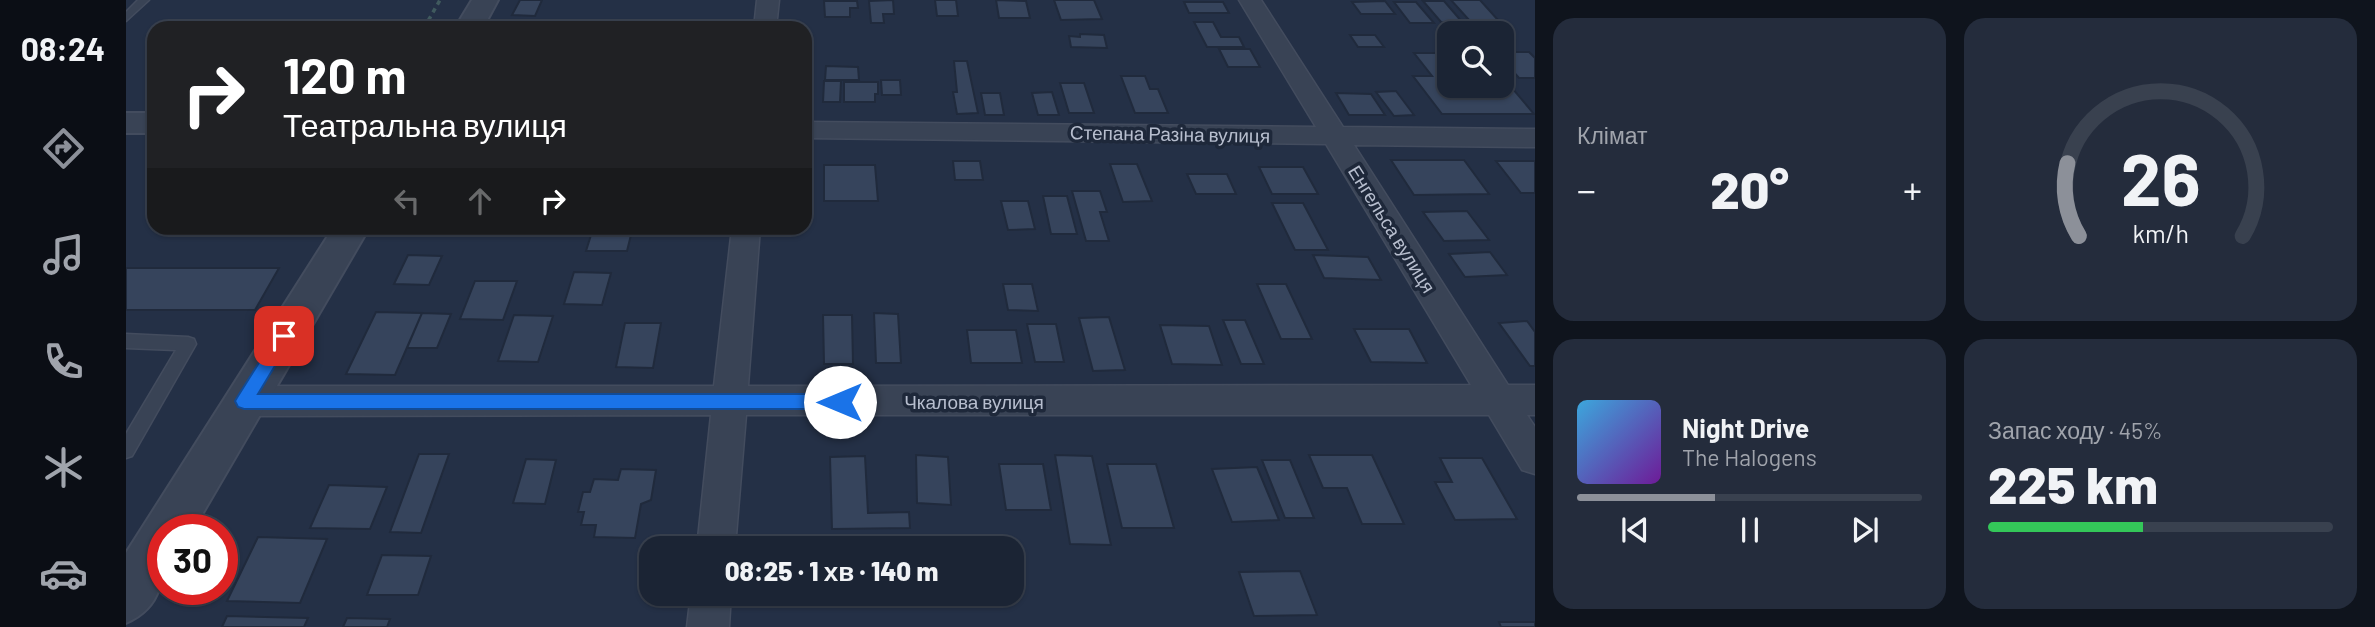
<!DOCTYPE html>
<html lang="uk">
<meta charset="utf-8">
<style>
body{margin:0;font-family:Barlow,sans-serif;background:#242c3c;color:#f1f3f6;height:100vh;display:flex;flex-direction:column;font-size:26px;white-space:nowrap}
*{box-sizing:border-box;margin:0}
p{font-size:23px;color:#a0a4ac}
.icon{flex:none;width:38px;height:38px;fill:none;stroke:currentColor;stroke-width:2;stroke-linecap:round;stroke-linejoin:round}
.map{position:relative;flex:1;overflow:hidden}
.drawer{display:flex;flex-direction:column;gap:18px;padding:18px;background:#0f141d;width:840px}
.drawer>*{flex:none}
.hud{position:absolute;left:21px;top:21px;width:665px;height:214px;border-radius:21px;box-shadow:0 2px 5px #0004,0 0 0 2px #39414f;background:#202124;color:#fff;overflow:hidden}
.controls{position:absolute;left:1311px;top:21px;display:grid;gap:14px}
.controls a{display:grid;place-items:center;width:77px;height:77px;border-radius:14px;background:#1b2434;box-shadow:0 2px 5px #0004,0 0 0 2px #39414f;font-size:35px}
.speed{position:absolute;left:21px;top:514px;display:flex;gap:14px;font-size:35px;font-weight:700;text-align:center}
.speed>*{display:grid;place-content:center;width:91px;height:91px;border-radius:50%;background:#1b2434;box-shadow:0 2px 5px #0004,0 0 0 2px #39414f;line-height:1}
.speed .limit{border:10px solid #d22;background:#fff;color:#111}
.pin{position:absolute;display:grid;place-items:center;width:60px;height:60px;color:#fff;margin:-30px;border-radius:14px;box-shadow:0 4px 10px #0006}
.me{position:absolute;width:77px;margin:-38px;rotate:270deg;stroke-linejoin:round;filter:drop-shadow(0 0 5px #0008)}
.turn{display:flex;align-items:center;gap:24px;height:147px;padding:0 21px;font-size:32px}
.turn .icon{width:91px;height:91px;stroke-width:2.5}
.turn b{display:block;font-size:49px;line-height:60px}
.lanes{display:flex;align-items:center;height:66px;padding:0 21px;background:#0003;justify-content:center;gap:35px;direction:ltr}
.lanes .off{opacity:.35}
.big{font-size:52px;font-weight:800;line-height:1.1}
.drawer .card{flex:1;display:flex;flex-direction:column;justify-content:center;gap:10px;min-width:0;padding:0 24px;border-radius:21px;background:#242c3c}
.drawer .dial{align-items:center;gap:0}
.dial svg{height:182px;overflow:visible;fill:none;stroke:#39414f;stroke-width:7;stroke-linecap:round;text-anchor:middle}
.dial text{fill:#f1f3f6;stroke:none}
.song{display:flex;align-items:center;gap:21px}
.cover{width:84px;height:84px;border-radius:10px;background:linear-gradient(135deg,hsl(200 70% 55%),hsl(280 70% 35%))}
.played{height:7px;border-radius:4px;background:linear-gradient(90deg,#8c9099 40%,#39414f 40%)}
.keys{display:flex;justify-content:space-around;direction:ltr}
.heat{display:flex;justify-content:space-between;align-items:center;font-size:38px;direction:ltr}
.charge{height:10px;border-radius:5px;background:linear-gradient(90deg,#34c759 45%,#39414f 0)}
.drawer .tiles{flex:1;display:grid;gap:18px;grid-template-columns:repeat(2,1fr)}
.trip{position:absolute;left:513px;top:536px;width:385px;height:70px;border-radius:21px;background:#1b2434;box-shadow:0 2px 5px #0004,0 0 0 2px #39414f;font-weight:800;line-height:70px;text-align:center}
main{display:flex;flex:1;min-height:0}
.menu{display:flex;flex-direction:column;width:126px;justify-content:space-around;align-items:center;background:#0b0e15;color:#a0a4ac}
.menu .icon{width:49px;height:49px}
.menu .active{color:#8c9099}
.menu b{font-size:32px;color:#f1f3f6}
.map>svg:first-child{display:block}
</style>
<main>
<nav class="menu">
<b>08:24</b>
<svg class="icon active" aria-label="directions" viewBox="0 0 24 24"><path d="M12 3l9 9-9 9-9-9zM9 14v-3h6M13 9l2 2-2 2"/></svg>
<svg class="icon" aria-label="music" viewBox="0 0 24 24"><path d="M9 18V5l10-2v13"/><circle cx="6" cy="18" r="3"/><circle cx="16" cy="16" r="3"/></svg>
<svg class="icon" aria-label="phone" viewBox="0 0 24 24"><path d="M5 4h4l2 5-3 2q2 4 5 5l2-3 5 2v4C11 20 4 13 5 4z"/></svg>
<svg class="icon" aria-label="climate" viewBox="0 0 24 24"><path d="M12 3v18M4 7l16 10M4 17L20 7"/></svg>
<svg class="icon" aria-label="car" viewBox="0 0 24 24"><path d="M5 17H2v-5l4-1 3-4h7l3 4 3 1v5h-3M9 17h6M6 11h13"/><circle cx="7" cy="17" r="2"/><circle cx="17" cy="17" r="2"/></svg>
</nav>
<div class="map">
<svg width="1409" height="627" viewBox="0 0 1409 627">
<rect width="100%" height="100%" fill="#243046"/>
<path fill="#36445c" stroke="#202a3c" stroke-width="2" d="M394,0H416L409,16L386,15Z
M767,0L768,14H757L758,23H745L743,1Z
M809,0H830L832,16H811Z
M870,0L900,1L904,18H873Z
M928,0H968L976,19L935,20Z
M1325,0H1354L1372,20H1343Z
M698,1H731L732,8H724V17H699Z
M1259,1L1269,14H1235L1226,2Z
M1297,1H1318L1337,23L1315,22Z
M1058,2H1097L1103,13H1063Z
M1268,2H1290L1308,23H1284Z
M562,22H595L594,28H560Z
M1068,22H1087L1095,37H1113L1118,47H1081Z
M954,34L978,35L981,48L945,47L943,36L954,37Z
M1224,35H1249L1258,47H1232Z
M1093,49H1124L1134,67H1102Z
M1376,52H1403L1409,58V78H1393L1376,59Z
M1288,53H1323V86H1376V76L1408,114H1316L1287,76H1306Z
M828,61H841L852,113L831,114L827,92H831Z
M700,66L732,67L733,80H699Z
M995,76H1019L1024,89H1032L1042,113H1009Z
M755,80H774L775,95H756Z
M698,81H715L714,102H697Z
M718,82H752V94H749V102H718Z
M934,83H958L968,113H943Z
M1270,91L1288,115L1268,116L1250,92Z
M926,92L933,115H912L906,93Z
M855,93H874L878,115H859Z
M1210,93L1245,94L1259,115H1223Z
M1265,160H1338L1363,194L1288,195Z
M827,161H854L857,180H829Z
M1370,161H1409V193H1395Z
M984,164H1011L1026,201L997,202Z
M698,165H749L752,201H698Z
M1133,167H1177L1192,194H1146Z
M1061,174H1101L1110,194H1070Z
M946,191H974L981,212H974L983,241H960Z
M917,196H941L951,234H925Z
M875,201H902L909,229L882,230Z
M1146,203H1177L1202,250H1169Z
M1341,211L1363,240L1318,241L1297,212Z
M465,235H505L501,251H460Z
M1364,252L1381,275L1339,277L1323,254Z
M282,255L316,256L303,285L268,284Z
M1187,255L1242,257L1255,280L1198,278Z
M0,268H153L129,310H0Z
M448,272L485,273L476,305L438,304Z
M349,281H391L377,320L334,319Z
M877,284H906L912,311L882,310Z
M1131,284H1160L1186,339H1155Z
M250,312L296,313L269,375L220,374Z
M296,313L325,314L311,348H281Z
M748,313L772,314L775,363H750Z
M388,315L427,316L412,362L372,361Z
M697,315H726L727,364H698Z
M983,317L999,370L967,371L953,318Z
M1097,320H1119L1138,364H1115Z
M1401,321L1409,332V366H1404L1373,323Z
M499,323H535L527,368L490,367Z
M901,324H930L938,362H909Z
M1034,325L1083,326L1096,365L1046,364Z
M1228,329H1283L1301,363L1245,362Z
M841,330H890L896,363H845Z
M293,454H323L295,533L264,532Z
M790,455L822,457L825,505L791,503Z
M929,455L966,456L985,545L944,544Z
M1183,455H1246L1278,524H1236L1221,488H1197Z
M739,456L742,513L783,512L784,528L706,529L704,457Z
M1314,458H1356L1391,519L1329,520L1309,482H1326Z
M400,459L430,460L419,504L387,503Z
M1136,460H1164L1188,518H1159Z
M873,464H917L925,510H880Z
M981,464H1030L1048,528H996Z
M1131,467L1153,520L1106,522L1086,469Z
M495,469L530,470L525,500L515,504L509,538L468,537L470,525H455L458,512H452L457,492H464L468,479L492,480Z
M203,485L261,487L244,529L184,528Z
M132,537L201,539L174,603L101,601Z
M256,555L305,556L292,595H241Z
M1174,571L1191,615L1128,616L1113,572Z
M101,616L182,618L178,627H96Z
M221,618L264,619L261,627H217Z
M1373,622H1409V627H1375Z"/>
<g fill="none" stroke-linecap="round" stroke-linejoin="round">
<g stroke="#434c5e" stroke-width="3">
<path id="service" d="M12,0H23L0,21V12Z
M0,334L62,337L68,339L70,344L6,456L0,458V434L50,350L0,348Z"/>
</g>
<g stroke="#434c5e" stroke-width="3">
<path id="minor" d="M631,0H653L650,28H628Z
M1113,0H1135L1217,127L1409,129V147L1228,145L1382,385H1409V415H1401L1409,427V474L1396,470L1363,415H620L609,548H571L585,415L118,416L106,411L101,401L106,391L118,386H588L606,228H634L622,386L1345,385L1200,144L679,138V122L1190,127Z
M565,593H605L603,627H561Z"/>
</g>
<g stroke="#434c5e" stroke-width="4">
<path id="tertiary" d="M346,0H372L357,28H329Z
M0,113H28V133H0Z
M207,228H243L67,530H37C37,569 42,605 0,623V553Z"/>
</g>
<path stroke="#405a5e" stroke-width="3.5" stroke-dasharray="4.5 4.5" stroke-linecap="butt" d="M298,28L314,0"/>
<use href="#service" fill="#394355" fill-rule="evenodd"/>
<use href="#minor" fill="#394355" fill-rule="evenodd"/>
<use href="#tertiary" fill="#394355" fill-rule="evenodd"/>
</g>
<path fill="#1a73e8" stroke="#114b97" stroke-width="2" d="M158,330L164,331L167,336L132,394H714L720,397L722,402L720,407L714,409H118L112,407L109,401L112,396L153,331Z"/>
<g text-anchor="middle" stroke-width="7" stroke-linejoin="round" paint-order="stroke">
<g font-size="19" fill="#b7bece" stroke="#1e283a">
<text transform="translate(1044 134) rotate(1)" y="7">Степана Разіна вулиця</text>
<text transform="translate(1266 229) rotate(58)" y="7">Енгельса вулиця</text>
<text x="848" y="409">Чкалова вулиця</text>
</g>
</g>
</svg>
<div class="controls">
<a><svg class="icon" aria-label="search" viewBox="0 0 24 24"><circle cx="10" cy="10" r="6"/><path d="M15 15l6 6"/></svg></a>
</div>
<div class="speed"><div class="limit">30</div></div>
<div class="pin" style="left:158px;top:336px;background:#d93025"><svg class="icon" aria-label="arrive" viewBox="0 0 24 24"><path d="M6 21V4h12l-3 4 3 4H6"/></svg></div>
<svg class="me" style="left:714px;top:402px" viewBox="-20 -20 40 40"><circle r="19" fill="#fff"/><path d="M0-13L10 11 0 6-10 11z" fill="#1a73e8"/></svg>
<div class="trip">08:25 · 1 хв · 140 m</div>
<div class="hud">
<div class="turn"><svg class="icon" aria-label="right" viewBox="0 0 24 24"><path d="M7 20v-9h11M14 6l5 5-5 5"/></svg><div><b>120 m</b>Театральна вулиця</div></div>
<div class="lanes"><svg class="icon off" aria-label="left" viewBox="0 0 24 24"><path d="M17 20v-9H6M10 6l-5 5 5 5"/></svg><svg class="icon off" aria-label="ahead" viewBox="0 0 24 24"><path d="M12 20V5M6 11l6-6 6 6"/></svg><svg class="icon" aria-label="right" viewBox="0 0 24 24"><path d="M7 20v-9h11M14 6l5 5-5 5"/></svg></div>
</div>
</div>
<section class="drawer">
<div class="tiles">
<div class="card"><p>Клімат</p>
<div class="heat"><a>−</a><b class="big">20°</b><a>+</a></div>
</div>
<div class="card dial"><svg viewBox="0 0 100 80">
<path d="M14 69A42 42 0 1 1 86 69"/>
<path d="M14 69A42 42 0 0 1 9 37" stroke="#8c9099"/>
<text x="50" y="56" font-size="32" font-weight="700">26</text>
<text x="50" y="72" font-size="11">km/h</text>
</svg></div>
<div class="card">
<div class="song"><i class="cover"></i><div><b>Night Drive</b><p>The Halogens</p></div></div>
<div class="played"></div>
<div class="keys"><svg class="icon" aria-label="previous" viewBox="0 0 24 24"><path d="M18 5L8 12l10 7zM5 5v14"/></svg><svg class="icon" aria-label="pause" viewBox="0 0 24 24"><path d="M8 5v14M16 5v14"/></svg><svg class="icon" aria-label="next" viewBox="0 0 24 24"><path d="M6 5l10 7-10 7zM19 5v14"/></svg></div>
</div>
<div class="card"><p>Запас ходу · 45%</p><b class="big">225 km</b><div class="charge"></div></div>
</div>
</section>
</main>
